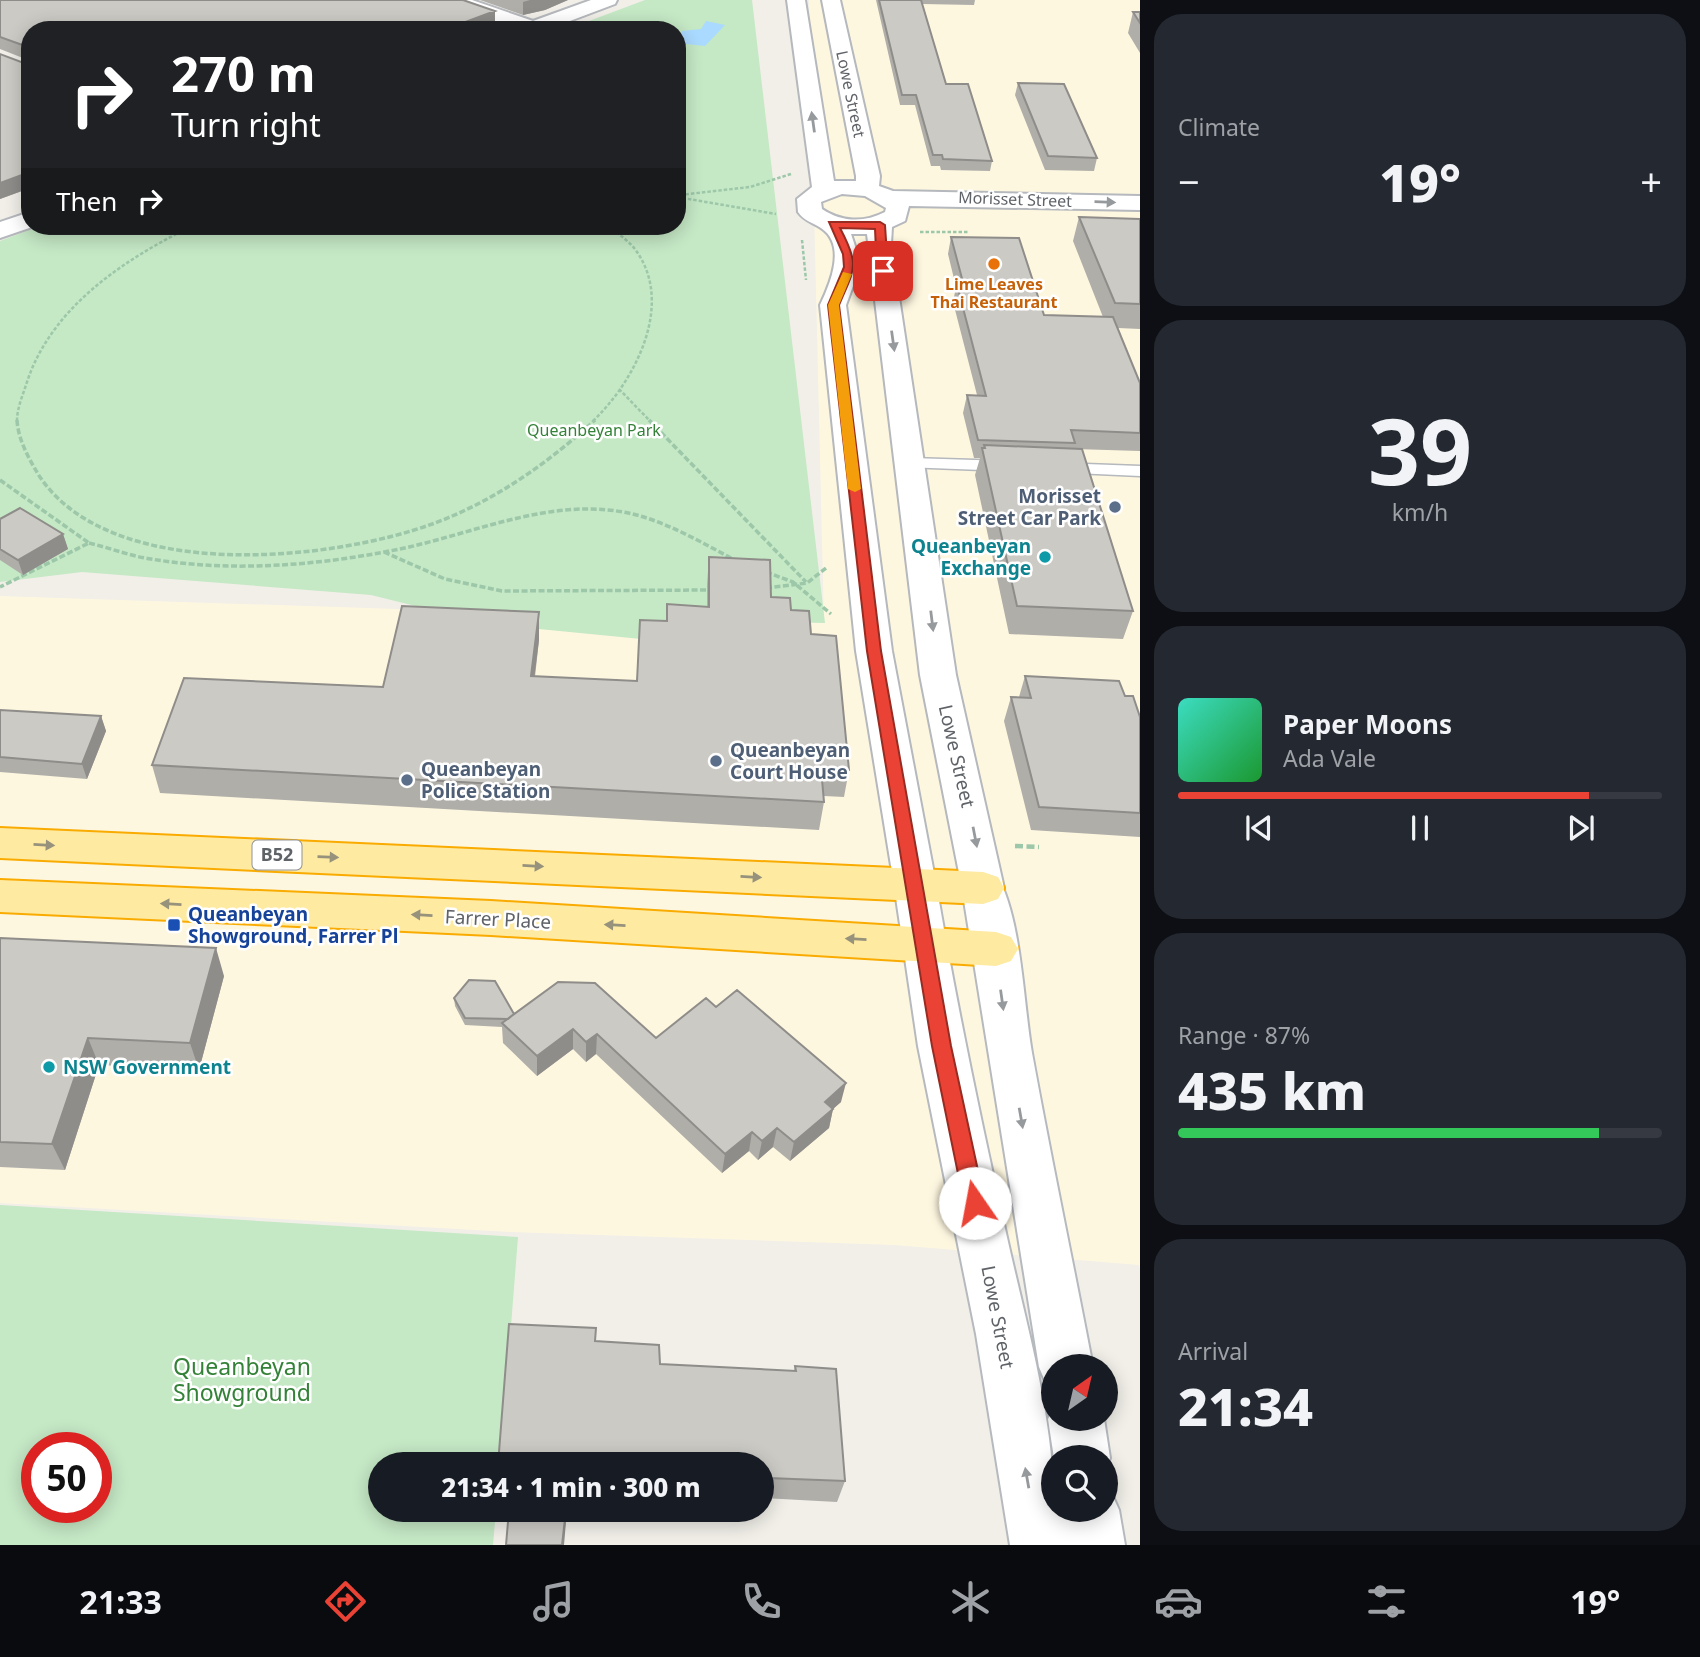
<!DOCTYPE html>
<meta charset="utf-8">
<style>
body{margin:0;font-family:"Noto Sans",sans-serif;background:#242831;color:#f1f3f6;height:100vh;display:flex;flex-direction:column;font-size:26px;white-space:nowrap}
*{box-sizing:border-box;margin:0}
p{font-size:23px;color:#9ea1a6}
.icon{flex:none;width:38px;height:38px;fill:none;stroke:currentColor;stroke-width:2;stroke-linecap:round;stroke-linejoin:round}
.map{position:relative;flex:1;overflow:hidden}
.details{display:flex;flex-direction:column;gap:14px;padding:14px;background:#0d0f14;width:560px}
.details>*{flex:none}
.guide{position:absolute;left:21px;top:21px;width:665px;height:214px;border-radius:28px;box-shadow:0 4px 18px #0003;background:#202124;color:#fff;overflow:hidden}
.needle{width:46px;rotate:34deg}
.controls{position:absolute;left:1041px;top:1354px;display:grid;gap:14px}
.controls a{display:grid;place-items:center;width:77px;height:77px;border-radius:50%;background:#171b24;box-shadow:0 4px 18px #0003;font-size:35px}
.speed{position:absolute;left:21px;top:1432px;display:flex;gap:14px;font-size:35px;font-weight:700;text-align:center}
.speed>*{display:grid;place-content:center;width:91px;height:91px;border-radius:50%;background:#171b24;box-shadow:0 4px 18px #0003;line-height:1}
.speed .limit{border:10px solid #d22;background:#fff;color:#111}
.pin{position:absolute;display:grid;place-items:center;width:60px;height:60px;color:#fff;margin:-30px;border-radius:14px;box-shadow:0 4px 10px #0006}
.me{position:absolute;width:77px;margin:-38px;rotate:348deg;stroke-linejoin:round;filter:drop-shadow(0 0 5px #0008)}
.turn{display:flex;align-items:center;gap:24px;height:147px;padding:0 35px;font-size:32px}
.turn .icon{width:91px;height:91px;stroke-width:2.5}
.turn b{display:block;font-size:49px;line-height:60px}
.then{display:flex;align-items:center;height:66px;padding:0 35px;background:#0003;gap:14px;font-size:26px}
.big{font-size:52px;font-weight:800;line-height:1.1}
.details .widget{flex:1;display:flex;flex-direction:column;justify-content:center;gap:10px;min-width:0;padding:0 24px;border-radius:28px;background:#242831}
.details .dial{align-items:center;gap:0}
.dial b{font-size:91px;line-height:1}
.song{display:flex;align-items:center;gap:21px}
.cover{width:84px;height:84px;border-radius:10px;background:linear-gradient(135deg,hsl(170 70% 55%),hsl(130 70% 35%))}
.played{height:7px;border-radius:4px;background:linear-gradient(90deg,#ea4335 85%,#363941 85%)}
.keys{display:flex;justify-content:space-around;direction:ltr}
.heat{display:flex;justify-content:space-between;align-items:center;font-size:38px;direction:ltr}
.charge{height:10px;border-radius:5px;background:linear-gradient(90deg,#34c759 87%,#363941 0)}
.trip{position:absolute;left:368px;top:1452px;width:406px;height:70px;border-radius:35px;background:#171b24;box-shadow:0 4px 18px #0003;font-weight:800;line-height:70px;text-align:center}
.tabs{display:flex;height:112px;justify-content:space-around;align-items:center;background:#090b0e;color:#9ea1a6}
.tabs .icon{width:49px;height:49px}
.tabs .active{color:#ea4335}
.tabs b{font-size:32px;color:#f1f3f6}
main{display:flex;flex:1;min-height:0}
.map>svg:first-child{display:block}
</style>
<main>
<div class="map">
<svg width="1140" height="1545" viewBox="0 0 1140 1545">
<rect width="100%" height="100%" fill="#f1efe8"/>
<path fill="#fef7e0" d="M809,0H1140V1269L1139,1265L894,1245L510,1232L0,1203V596L824,623Z"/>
<path fill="#c5e8c5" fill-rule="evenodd" d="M645,0H752L825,623L674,619L672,642L488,624L371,595L82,572L0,582V241L40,226H677V30H565Z
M0,1205L518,1237L500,1465H380V1510H496L493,1545H0ZM37,1447H96V1507H37Z"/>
<path fill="#aadaff" d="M706,21L725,25L705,46L677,43L682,37V31L701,29Z"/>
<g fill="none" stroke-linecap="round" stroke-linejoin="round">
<g stroke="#b5b8bc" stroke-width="3">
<path id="service" d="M911,458L1007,461L1016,466L1007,471L905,467L902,463Z
M1059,463L1140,466V476L1053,472L1050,468Z"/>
</g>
<g stroke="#b5b8bc" stroke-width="4">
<path id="minor" d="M445,0H472L533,21L591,0H617L615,4L546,30H518L447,4Z
M30,212V226H35L0,238V222Z"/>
</g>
<g stroke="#b5b8bc" stroke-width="4">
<path id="tertiary" d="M787,0H805L834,181H856V176L822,0H840L880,176L879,186L893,191L1140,196V210L909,206L905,221L892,227L891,244L956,675L1004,888L998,899L983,904L968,899L962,888L920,675L867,234H851L861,264L846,305L892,651L936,884L930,895L915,900L900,895L894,884L856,651L820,305C830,284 847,245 821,228C812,222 804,221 798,212L797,199L812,187ZM842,194L865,196L886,208L885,212C864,223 841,222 822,209L821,202Z"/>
</g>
<g stroke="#b6babf" stroke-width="4">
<path id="secondary" d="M915,868L930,873L936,884C956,1001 980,1117 1006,1233C1026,1324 1054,1417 1054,1510H1106V1488L1110,1490L1119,1510L1125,1545H1010L976,1334L918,1046L894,884L900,873Z
M983,872L998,877C1022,923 1023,1001 1032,1053C1051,1158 1073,1262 1093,1367H1054V1389L1047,1386L1039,1367L962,888L968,877Z
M1054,1407V1419H1104L1110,1458L1106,1468V1458H1054L1048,1419Z"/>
</g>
<g stroke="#f9ab00" stroke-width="4">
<path id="trunk" d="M0,828L983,872L998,877L1004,888L998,899L983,904L0,858Z
M0,880L491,901L996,932L1011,937L1018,949L1011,961L996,966L491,935L0,912Z"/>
</g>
<path stroke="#9cc7a9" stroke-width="2.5" stroke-dasharray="3.5 2" stroke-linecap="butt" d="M680,195L750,187L791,174
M677,197L776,214
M920,232H968
M802,240L806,280
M619,389L650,421
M17,421C17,409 22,397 26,385C50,308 123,260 192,226
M593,421C633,383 673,309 639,255C632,243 620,235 608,226"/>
<path stroke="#9cc7a9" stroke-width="3.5" stroke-dasharray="6 2.5" stroke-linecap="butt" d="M17,420C18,439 28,457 38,474C108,584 330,562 435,523C496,500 548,463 595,420
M649,420L806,582
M0,480L89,543L0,587
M89,543C110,548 130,556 151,559C235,573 326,565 409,547C479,531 551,499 623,512C663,519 700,542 735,560
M384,552L445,579L502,591L712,590
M766,572L793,582L831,614
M766,588L807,583L826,568"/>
<path stroke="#9cc7a9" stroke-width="4.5" stroke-dasharray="8 3.5" stroke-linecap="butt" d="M1015,846L1039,847"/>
<use href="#service" fill="#fff" fill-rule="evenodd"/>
<use href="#minor" fill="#fff" fill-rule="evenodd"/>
<use href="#tertiary" fill="#fff" fill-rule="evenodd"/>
<use href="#secondary" fill="#fff" fill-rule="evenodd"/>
<use href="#trunk" fill="#feeaa1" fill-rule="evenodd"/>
</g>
<path fill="#afaea9" d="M0,0L495,24L30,30V188L0,199V54L29,65L28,60L0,49Z
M480,0H568L545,10L523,15Z
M876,0H975L974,5L922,4L946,84L992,161L990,171L941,170L940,166H931L915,105H900Z
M1133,12H1140V53L1128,33Z
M1018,83L1097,158L1094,171L1045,170L1015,95Z
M1079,217L1140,219V329L1118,328L1140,383V451L1074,449L1133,611L1123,639L1009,634L975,475L980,458H974L963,413L967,395H977L953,302L956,287L948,254L951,237L1044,315L1103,317L1073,241Z
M0,519L63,534L68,549L23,575L0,560Z
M709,557L791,610L811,634L849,770L844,797L824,796V802L819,830L160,793L152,765L383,687L539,612V640L535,677L637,681L666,621L667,604L707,607V585Z
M1025,676L1125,696L1140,717V837L1031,830L1004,721L1011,697H1019Z
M0,710L101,716L106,731L87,779L0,772Z
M0,938L224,976L199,1070L99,1065L65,1170L0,1167Z
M454,998L514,1014L656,1038L716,1007L841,1102L833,1109L829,1128L790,1161L773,1147L758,1160L749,1151L722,1173L596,1054L586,1062L573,1049L537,1076L503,1043L502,1027L465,1025L455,1006Z
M595,1341L660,1364L794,1371L795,1366L845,1481L837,1502L763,1498L762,1493H761V1465Z"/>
<path fill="#8f8d8a" d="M530,0H568L545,10L523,15V2Z
M495,11V24L481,30H444Z
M30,172V188L0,199V183Z
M63,534L68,549L23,575L18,560Z
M539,612V640L531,704V676Z
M101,716L106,731L87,779L82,764Z
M216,948L224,976L199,1070L190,1043Z
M573,1029V1049L537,1076V1056Z
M597,1034L596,1054L586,1062V1042Z
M88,1038L99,1065L65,1170L52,1144Z
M846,1083L841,1102L833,1109L829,1128L790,1161L794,1142L825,1102Z
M777,1128L773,1147L758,1160L762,1141Z
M752,1132L749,1151L722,1173L725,1154Z
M566,1510H567L564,1545H562Z"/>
<path fill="#cccac5" stroke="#8f8d8a" stroke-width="2" d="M0,0H463L495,11L444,30H30V172L0,183V54L29,65L28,47L0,37Z
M879,0H921L946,84H968L992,161L943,159L942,155H933L916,95H902Z
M1133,12H1140V23Z
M1018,83L1064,84L1097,158L1048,156Z
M1079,217L1140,219V304L1115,303Z
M951,237L1019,238L1044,315L1113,317L1140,383V433L1071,430L1075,443L978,440L967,395L986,396L957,285L964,286Z
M984,445L1082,449L1133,611L1017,606L982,448H985Z
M20,508L63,534L18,560L0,549V519Z
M709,557L770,560L771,597L790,598L791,610L809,611L811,634L836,636L849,770L821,768L824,802L152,765L184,678L383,687L402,606L539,612L531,676L637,681L640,620L667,621V604L709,607Z
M1025,676L1119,681L1125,696H1133L1140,717V813L1039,807L1011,697L1031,698Z
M0,710L101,716L82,764L0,757Z
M0,938L216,948L190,1043L88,1038L52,1144L0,1142Z
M469,980L495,981L514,1014L508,1019L465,1018L454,998Z
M558,982L595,983L656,1038L706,998L716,1007L737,990L846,1083L825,1102L833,1109L794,1142L777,1128L762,1141L752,1132L725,1154L597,1034L586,1042L573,1029L537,1056L502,1023Z
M509,1324L596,1328L595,1341L659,1345L660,1364L796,1371L795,1366L836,1369L845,1481L768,1478V1473L761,1472V1465H498Z
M509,1510H566L562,1545H506Z"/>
<defs><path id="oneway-solid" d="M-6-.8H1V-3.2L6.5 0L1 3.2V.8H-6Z" transform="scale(1.75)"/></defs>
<g fill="#979a9d">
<use href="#oneway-solid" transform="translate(813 122) rotate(-98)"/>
<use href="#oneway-solid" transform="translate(1105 202) rotate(2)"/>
<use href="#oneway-solid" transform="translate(893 341) rotate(82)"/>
<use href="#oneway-solid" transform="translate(932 621) rotate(83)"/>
<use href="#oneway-solid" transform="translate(975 837) rotate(79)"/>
<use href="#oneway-solid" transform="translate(1002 1000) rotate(82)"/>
<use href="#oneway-solid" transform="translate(1021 1118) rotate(80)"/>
<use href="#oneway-solid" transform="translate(1027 1478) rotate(-100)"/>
</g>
<g fill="#97927c">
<use href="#oneway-solid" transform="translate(44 845) rotate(3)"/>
<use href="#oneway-solid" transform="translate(328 857) rotate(2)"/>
<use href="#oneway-solid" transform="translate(533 866) rotate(3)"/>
<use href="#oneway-solid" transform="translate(751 877) rotate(3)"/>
<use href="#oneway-solid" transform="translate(171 904) rotate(-177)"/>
<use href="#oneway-solid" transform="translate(422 915) rotate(-177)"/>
<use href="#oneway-solid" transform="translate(615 925) rotate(-177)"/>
<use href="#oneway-solid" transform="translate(856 939) rotate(-177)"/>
</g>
<path fill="#ea4335" stroke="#982c22" stroke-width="2" d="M829,222H880L885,225L888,271L883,274L877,271L875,229L840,228C860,266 855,267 839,305L881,651L951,1046L985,1203L982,1210L975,1213L967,1210L964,1203L932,1046L867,651L828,305L844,267L843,254Z"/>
<path fill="#f59e0b" d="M843,272L852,274L839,305L861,489L855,492L848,489L828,305Z"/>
<circle fill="#e8710a" stroke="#fff" stroke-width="2.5" cx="994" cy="264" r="7"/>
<g fill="#5c6f8a" stroke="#fff" stroke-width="2.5">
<circle cx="1115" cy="507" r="7"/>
<circle cx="716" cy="761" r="7"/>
<circle cx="407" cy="780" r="7"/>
</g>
<g fill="#0f9aa8" stroke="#fff" stroke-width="2.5">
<circle cx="1045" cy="557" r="7"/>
<circle cx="49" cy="1067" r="7"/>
</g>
<rect fill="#1a4fb4" stroke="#fff" stroke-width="2.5" x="167" y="918" width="14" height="14" rx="3.5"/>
<g text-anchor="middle" stroke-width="5" stroke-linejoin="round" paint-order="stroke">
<g font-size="16" fill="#5f6368" stroke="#fff">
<text transform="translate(851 94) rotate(78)" y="6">Lowe Street</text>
<text transform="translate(1015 199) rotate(2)" y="6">Morisset Street</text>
</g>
<g font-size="16" font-weight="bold" fill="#c56008" stroke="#fff">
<text x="994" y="290">Lime Leaves<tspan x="994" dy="18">Thai Restaurant</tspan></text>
</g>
<g font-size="16" fill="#348238" stroke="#fff">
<text x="594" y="436">Queanbeyan Park</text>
</g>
<rect fill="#fff" stroke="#8f9295" stroke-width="2" x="252.5" y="840.5" width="49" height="29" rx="5"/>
<g font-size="18" font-weight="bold" fill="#5f6368">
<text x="277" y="861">B52</text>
</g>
<g font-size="19" font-weight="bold" fill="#4e5e75" stroke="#fff" text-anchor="start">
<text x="1101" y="503" text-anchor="end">Morisset<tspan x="1101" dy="22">Street Car Park</tspan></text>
<text x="730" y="757">Queanbeyan<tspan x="730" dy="22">Court House</tspan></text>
<text x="421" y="776">Queanbeyan<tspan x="421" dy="22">Police Station</tspan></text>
</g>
<g font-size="19" font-weight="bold" fill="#0d838f" stroke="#fff" text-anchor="end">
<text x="1031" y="553">Queanbeyan<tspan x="1031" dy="22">Exchange</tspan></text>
<text x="63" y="1074" text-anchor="start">NSW Government</text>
</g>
<g font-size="19" fill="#5f6368" stroke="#fff">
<text transform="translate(957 756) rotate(77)" y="7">Lowe Street</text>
<text transform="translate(498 919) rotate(3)" y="7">Farrer Place</text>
<text transform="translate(998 1317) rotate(79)" y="7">Lowe Street</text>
</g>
<g font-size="19" font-weight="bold" fill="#164399" stroke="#fff" text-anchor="start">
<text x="188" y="921">Queanbeyan<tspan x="188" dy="22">Showground, Farrer Pl</tspan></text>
</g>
<g font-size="23" fill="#348238" stroke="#fff">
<text x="242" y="1375">Queanbeyan<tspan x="242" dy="26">Showground</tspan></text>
</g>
</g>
</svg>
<div class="controls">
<a><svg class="needle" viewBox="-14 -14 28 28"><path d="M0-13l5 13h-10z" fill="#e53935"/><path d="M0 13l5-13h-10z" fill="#9ea1a6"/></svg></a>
<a><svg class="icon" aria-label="search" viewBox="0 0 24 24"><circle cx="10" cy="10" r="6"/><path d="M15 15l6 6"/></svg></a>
</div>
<div class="speed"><div class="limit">50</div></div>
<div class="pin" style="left:883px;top:271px;background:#d93025"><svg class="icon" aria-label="arrive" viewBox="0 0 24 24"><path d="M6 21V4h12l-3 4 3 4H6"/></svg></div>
<svg class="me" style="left:975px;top:1203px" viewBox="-20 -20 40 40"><circle r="19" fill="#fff"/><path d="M0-13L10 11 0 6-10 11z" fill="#ea4335"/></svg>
<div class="trip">21:34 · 1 min · 300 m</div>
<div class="guide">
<div class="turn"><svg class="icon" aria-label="right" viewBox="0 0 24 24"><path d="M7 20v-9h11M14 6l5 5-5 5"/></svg><div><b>270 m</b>Turn right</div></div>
<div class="then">Then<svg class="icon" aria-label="right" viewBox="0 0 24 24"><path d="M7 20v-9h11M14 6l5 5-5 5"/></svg></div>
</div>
</div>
<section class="details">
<div class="widget"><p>Climate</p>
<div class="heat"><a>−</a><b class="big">19°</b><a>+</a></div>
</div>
<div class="widget dial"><b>39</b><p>km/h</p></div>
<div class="widget">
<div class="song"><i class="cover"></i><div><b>Paper Moons</b><p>Ada Vale</p></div></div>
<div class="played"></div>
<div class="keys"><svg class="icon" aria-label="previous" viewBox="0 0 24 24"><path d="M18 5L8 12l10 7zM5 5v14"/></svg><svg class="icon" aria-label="pause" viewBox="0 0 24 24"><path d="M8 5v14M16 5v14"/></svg><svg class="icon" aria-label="next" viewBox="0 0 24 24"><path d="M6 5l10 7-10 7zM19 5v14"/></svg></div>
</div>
<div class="widget"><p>Range · 87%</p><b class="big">435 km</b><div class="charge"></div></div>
<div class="widget"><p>Arrival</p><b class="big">21:34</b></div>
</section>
</main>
<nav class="tabs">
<b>21:33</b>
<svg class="icon active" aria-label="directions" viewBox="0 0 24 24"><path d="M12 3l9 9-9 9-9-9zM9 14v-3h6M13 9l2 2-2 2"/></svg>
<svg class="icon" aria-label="music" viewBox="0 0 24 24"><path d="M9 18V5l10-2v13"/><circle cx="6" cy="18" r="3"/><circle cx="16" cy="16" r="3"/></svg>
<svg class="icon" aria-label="phone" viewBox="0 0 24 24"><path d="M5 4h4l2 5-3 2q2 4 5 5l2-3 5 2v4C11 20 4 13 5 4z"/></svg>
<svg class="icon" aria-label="climate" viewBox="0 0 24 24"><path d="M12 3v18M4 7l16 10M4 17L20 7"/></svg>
<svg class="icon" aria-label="car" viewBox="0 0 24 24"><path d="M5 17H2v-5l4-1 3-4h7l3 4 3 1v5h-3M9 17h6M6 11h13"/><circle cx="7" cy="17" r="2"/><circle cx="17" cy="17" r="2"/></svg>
<svg class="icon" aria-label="filters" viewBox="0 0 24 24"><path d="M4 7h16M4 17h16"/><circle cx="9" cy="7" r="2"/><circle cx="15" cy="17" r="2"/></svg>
<b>19°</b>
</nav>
